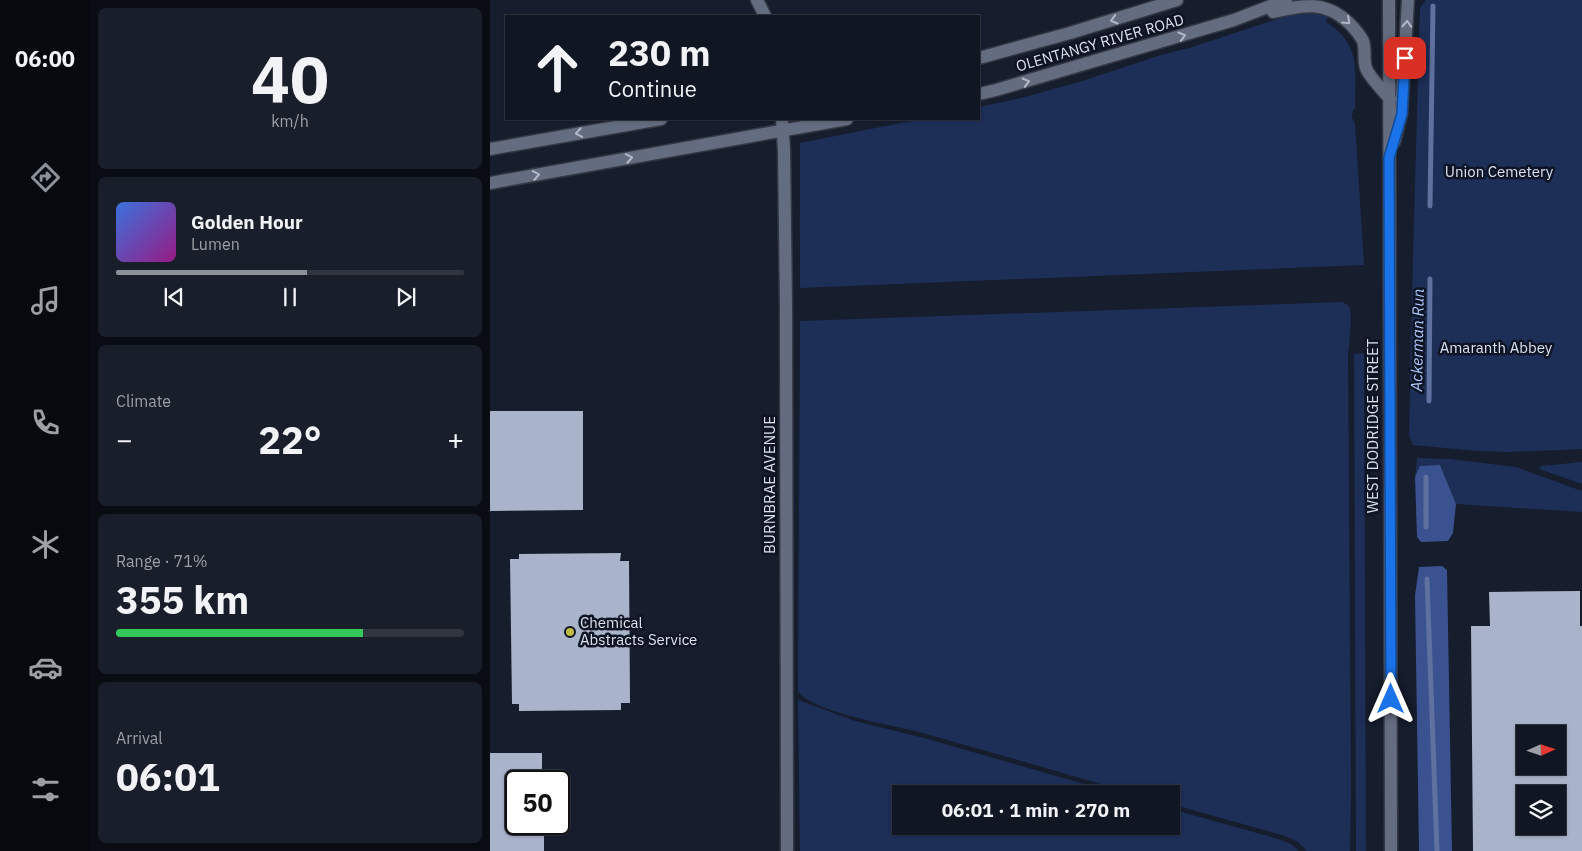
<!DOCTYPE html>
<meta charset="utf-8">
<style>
body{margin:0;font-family:"IBM Plex Sans",sans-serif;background:#191f2a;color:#f1f3f6;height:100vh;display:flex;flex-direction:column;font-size:19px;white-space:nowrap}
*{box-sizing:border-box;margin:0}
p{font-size:16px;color:#9c9fa5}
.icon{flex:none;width:28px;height:28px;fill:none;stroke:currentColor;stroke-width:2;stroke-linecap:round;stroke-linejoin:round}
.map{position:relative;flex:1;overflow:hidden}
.panel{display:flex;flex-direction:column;gap:8px;padding:8px;background:#090c13;width:400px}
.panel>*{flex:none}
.guide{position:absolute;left:15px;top:15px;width:475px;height:105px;border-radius:0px;box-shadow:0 1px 4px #0004,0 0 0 1px #303540;background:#101622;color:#f1f3f6;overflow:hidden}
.needle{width:32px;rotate:87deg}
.controls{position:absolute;left:1026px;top:725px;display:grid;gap:10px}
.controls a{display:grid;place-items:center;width:50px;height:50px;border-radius:0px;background:#101622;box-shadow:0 1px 4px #0004,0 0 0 1px #303540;font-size:25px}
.speed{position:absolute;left:15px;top:770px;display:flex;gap:10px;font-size:25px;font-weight:700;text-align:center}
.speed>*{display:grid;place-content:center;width:65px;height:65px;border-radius:50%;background:#101622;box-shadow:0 1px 4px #0004,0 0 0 1px #303540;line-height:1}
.speed .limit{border:2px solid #111;border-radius:8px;background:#fff;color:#111}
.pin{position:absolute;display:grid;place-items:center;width:42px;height:42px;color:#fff;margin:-21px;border-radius:10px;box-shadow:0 2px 8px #0006}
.me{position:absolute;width:55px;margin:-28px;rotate:0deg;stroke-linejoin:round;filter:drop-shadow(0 0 4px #0008)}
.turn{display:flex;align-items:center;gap:18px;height:105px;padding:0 20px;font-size:22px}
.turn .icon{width:65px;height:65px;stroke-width:2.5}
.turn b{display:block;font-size:35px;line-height:42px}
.big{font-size:38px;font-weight:700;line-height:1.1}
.panel .tile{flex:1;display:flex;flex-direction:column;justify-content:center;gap:8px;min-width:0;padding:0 18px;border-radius:8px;background:#191f2a}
.panel .dial{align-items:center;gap:0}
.dial b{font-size:65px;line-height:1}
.song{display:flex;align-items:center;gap:15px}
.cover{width:60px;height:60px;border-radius:8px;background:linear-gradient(135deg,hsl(220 70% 55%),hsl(310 70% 35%))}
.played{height:5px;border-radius:2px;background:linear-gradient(90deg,#8c9099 55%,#303540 55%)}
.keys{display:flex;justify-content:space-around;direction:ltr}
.heat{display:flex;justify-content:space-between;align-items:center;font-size:28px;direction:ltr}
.charge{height:8px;border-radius:4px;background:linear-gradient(90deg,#34c759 71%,#303540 0)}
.trip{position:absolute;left:402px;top:785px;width:288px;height:50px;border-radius:0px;background:#101622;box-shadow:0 1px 4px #0004,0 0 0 1px #303540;font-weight:700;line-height:50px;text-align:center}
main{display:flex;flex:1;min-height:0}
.tab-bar{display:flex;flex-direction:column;width:90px;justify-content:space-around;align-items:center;background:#06090e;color:#9c9fa5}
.tab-bar .icon{width:35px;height:35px}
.tab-bar .active{color:#8c9099}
.tab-bar b{font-size:22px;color:#f1f3f6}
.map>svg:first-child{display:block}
</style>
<main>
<nav class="tab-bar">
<b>06:00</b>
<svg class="icon active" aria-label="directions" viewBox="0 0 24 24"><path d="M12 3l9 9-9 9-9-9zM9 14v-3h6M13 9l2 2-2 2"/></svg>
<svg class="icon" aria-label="music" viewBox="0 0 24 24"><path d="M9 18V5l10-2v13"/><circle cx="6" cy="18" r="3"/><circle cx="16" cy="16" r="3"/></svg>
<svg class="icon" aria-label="phone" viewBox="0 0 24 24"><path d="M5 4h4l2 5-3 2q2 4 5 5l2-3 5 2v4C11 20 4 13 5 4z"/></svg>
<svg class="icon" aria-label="climate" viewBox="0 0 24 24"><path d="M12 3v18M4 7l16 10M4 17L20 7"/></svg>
<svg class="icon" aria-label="car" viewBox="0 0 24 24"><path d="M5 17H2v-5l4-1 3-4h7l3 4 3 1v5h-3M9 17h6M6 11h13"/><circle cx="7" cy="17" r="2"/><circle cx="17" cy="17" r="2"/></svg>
<svg class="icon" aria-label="filters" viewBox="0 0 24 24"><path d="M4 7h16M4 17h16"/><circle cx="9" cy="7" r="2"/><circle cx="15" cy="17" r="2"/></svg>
</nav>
<section class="panel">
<div class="tile dial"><b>40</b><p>km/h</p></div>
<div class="tile">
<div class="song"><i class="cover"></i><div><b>Golden Hour</b><p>Lumen</p></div></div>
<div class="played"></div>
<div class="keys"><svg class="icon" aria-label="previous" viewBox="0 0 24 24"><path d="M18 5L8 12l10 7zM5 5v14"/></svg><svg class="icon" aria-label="pause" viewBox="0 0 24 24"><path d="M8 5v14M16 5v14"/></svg><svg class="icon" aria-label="next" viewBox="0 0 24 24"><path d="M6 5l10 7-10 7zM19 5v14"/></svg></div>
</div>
<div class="tile"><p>Climate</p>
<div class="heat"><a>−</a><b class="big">22°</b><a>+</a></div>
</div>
<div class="tile"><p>Range · 71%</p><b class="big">355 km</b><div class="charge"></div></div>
<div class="tile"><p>Arrival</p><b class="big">06:01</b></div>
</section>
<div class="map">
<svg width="1092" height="851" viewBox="0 0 1092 851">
<rect width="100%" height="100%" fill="#161d2d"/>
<path fill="#1d2e57" d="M936,0H1092V449L1019,452L988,451L923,445L919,436L923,255L930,8Z
M814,13L829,14L838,16L836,22C872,45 865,70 865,108C861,113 861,118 865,123L874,265L310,288V143L431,119H489V107L531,98L589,82L671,55L699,48L803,14Z
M852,302C856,304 858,304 859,307C863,314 859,345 858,354L861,789L860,851H817L808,842L795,836L681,804V794H645C573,773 501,752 429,732C399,724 329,714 308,692L310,321Z
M874,353L876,851H866L864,354Z
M927,458L960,459L1026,467L1092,491V512L966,504L950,465L925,477Z
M1092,462V484L1049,469L1051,466Z
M308,700L365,721L434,738L629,794H411V826H681V809L788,839L801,844L809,851H310Z"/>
<path fill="#3a528f" d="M950,465L966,504L963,533L958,541L931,542L927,537L925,477L930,466Z
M952,566L957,570L962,851H929L925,595L929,567Z"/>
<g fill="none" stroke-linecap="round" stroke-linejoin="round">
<path stroke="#5f719e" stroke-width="5" d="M940,206L943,6
M939,401L940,279
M936,527V477
M937,579L947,851"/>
</g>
<path fill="#a9b3c9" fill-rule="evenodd" d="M0,411H93V510L0,511Z
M131,553L130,561H139L140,703H131V710L29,711V704H22L20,559H29V554Z
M1090,591V626H1092V851H983L981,626H1000L999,592ZM1035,734H1068V766H1035ZM1035,794H1068V826H1035Z
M0,753H52V781H26V824H54V851H0Z"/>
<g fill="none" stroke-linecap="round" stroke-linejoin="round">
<g stroke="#333744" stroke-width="15">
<path id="street" d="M267,0L275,16
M292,119L294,150L296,306L297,851"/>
</g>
<g stroke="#333744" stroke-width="15">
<path id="secondary" d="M899,0L901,851
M783,12C813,5 835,0 859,23C864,28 870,35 873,41C876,49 873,60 876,68C878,75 894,92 900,99
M489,58L580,33L687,0
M489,94L506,90L744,20L796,0
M904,142L911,114L918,0
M0,149L171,119
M0,183L357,119"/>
</g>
<use href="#street" stroke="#646d80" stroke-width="12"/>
<use href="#secondary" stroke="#646d80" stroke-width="12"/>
</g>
<defs><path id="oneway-chevron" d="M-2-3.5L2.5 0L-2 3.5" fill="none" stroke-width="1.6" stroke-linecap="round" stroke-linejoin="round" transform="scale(1.25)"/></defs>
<g stroke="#b2b8c6">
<use href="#oneway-chevron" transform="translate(624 20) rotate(163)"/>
<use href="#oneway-chevron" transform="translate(857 21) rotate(43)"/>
<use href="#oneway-chevron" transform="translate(917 24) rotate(-87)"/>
<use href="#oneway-chevron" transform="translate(692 36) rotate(-17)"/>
<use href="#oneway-chevron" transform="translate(536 82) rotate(-16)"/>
<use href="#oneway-chevron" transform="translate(89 133) rotate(170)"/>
<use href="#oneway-chevron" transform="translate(139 158) rotate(-10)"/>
<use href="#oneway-chevron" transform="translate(46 175) rotate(-10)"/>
</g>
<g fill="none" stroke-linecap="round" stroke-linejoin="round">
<g stroke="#114b97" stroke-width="12">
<path id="route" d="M901,699L899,158L912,114L915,58"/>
</g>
<use href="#route" stroke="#1a73e8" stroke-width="9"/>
</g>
<circle fill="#bfbe41" stroke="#0d1424" stroke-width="2" cx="80" cy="632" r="5"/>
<g text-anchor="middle" stroke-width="5" stroke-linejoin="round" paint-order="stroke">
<g font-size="15" fill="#dce1ec" stroke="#0d1424">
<text transform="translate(610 43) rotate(-16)" y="5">OLENTANGY RIVER ROAD</text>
<text transform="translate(883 426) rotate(-90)" y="5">WEST DODRIDGE STREET</text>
<text transform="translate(280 485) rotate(-90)" y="5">BURNBRAE AVENUE</text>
</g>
<g font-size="15" fill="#d8e1f3" stroke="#0d1424">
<text x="1009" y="177">Union Cemetery</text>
<text x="1006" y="353">Amaranth Abbey</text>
</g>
<g font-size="15" fill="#dce1ec" stroke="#0d1424" text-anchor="start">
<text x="90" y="628">Chemical<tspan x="90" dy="17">Abstracts Service</tspan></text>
</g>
<g font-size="16" font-style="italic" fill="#acc4f9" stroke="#0d1424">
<text transform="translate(927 340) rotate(-89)" y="6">Ackerman Run</text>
</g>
</g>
</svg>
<div class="controls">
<a><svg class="needle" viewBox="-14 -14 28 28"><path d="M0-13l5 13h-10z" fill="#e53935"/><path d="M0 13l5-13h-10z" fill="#9c9fa5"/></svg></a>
<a><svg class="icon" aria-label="layers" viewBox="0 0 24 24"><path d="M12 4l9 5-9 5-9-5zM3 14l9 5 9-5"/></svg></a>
</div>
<div class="speed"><div class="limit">50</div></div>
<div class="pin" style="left:915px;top:58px;background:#d93025"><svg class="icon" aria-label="arrive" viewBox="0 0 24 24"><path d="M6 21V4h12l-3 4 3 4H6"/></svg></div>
<svg class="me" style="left:901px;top:699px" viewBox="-20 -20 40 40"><path d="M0-17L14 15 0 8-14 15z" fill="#1a73e8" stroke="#fff" stroke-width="4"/></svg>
<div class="trip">06:01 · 1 min · 270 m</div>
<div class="guide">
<div class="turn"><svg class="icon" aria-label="ahead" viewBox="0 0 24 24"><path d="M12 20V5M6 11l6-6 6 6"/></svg><div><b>230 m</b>Continue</div></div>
</div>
</div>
</main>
